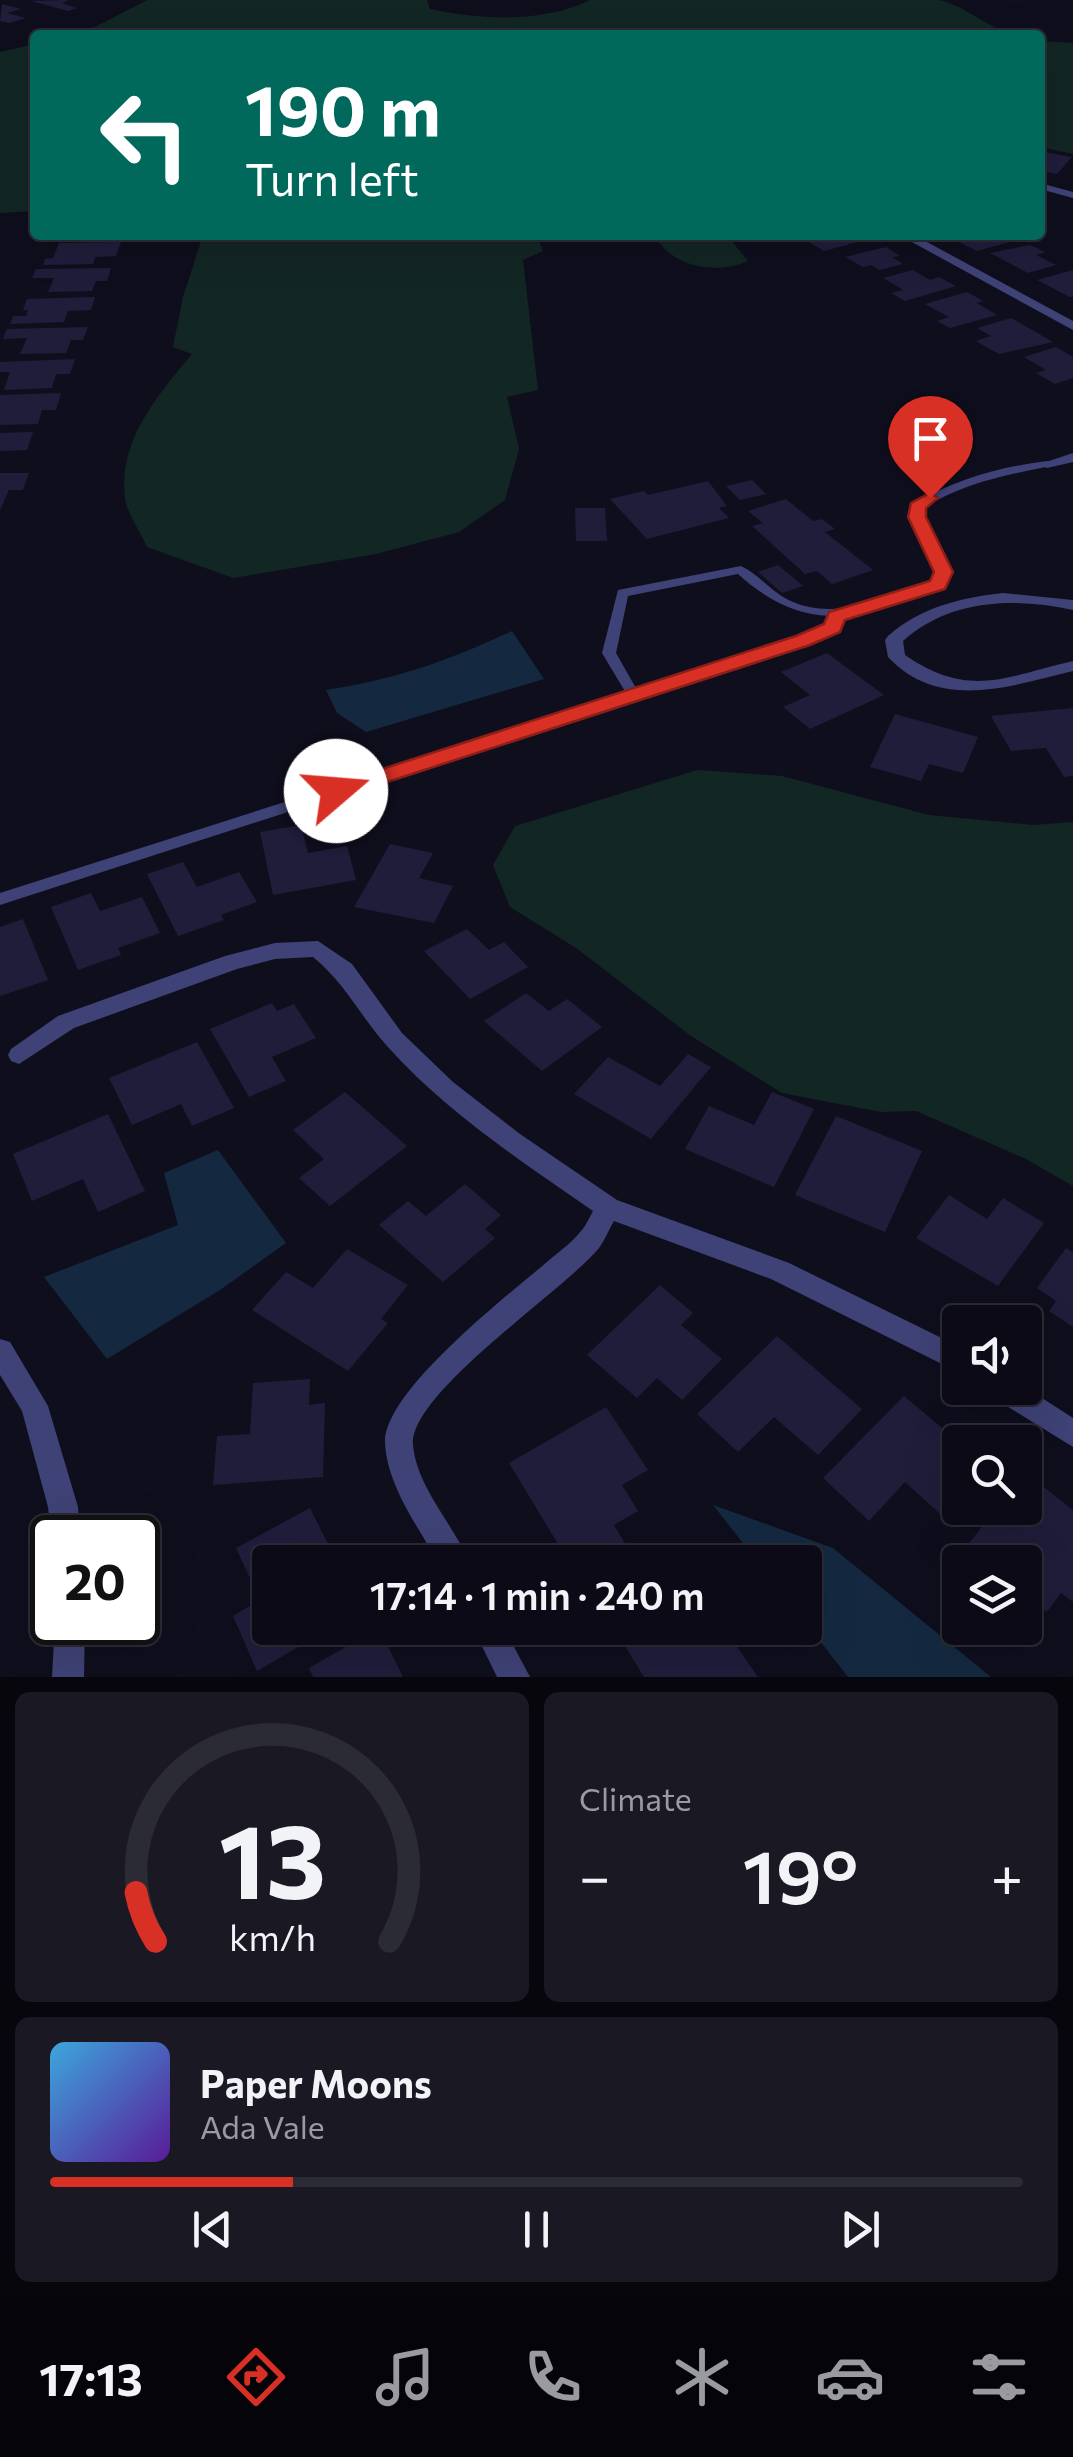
<!DOCTYPE html>
<meta charset="utf-8">
<style>
body{margin:0;font-family:Commissioner,sans-serif;background:#191823;color:#f1f3f6;height:100vh;display:flex;flex-direction:column;font-size:38px;white-space:nowrap}
*{box-sizing:border-box;margin:0}
p{font-size:32px;color:#9a9aa1}
.icon{flex:none;width:55px;height:55px;fill:none;stroke:currentColor;stroke-width:2;stroke-linecap:round;stroke-linejoin:round}
.map{position:relative;height:1677px;overflow:hidden}
.details{display:flex;flex-direction:column;gap:15px;padding:15px;background:#06060c;flex:1}
.details>*{flex:none}
.guide{position:absolute;left:30px;top:30px;width:1015px;height:210px;border-radius:10px;box-shadow:0 10px 40px #0002,0 0 0 2px #2b2b35;background:#00695c;color:#fff;overflow:hidden}
.fabs{position:absolute;left:942px;top:1305px;display:grid;gap:20px}
.fabs a{display:grid;place-items:center;width:100px;height:100px;border-radius:10px;background:#0b0a16;box-shadow:0 10px 40px #0002,0 0 0 2px #2b2b35;font-size:50px}
.speed{position:absolute;left:30px;top:1515px;display:flex;gap:20px;font-size:50px;font-weight:700;text-align:center}
.speed>*{display:grid;place-content:center;width:130px;height:130px;border-radius:50%;background:#0b0a16;box-shadow:0 10px 40px #0002,0 0 0 2px #2b2b35;line-height:1}
.speed .limit{border:5px solid #111;border-radius:15px;background:#fff;color:#111}
.pin{position:absolute;display:grid;place-items:center;width:85px;height:85px;color:#fff;margin:-102px -42px;border-radius:50% 50% 50% 0;rotate:-45deg;box-shadow:0 0 10px #0007}
.pin .icon{rotate:45deg}
.me{position:absolute;width:110px;margin:-55px;rotate:72deg;stroke-linejoin:round;filter:drop-shadow(0 0 8px #0008)}
.turn{display:flex;align-items:center;gap:35px;height:210px;padding:0 50px;font-size:45px}
.turn .icon{width:130px;height:130px;stroke-width:2.5}
.turn b{display:block;font-size:70px;line-height:85px}
.big{font-size:75px;font-weight:600;line-height:1.1}
.details .widget{flex:1;display:flex;flex-direction:column;justify-content:center;gap:15px;min-width:0;padding:0 35px;border-radius:15px;background:#191823}
.details .dial{align-items:center;gap:0}
.dial svg{height:260px;overflow:visible;fill:none;stroke:#2b2b35;stroke-width:7;stroke-linecap:round;text-anchor:middle}
.dial text{fill:#f1f3f6;stroke:none}
.song{display:flex;align-items:center;gap:30px}
.cover{width:120px;height:120px;border-radius:15px;background:linear-gradient(135deg,hsl(200 70% 55%),hsl(270 70% 35%))}
.played{height:10px;border-radius:5px;background:linear-gradient(90deg,#d93025 25%,#2b2b35 25%)}
.keys{display:flex;justify-content:space-around;direction:ltr}
.heat{display:flex;justify-content:space-between;align-items:center;font-size:55px;direction:ltr}
.details .tiles{flex:1;display:grid;gap:15px;grid-template-columns:1fr 1fr}
.widget:last-child{grid-column:span 2}
.trip{position:absolute;left:252px;top:1545px;width:570px;height:100px;border-radius:10px;background:#0b0a16;box-shadow:0 10px 40px #0002,0 0 0 2px #2b2b35;font-weight:600;line-height:100px;text-align:center}
.dock{display:flex;height:160px;justify-content:space-around;align-items:center;background:#040409;color:#9a9aa1}
.dock .icon{width:70px;height:70px}
.dock .on{color:#d93025}
.dock b{font-size:45px;color:#f1f3f6}
.map>svg:first-child{display:block}
</style>
<div class="map">
<svg width="1073" height="1677" viewBox="0 0 1073 1677">
<rect width="100%" height="100%" fill="#0f0e1d"/>
<path fill="#122623" d="M147,0H427L430,9C482,20 543,23 590,0H938C960,3 988,27 1012,35H67L97,26Z
M1040,41L1073,43V154L1040,147Z
M35,44V211L0,213V52Z
M203,235H537L543,251L523,260L538,390L507,397L519,449L505,500L459,532L376,554L233,578L147,547C141,533 127,513 125,498C118,440 158,395 192,354L173,347L183,297Z
M655,235H727L748,261C718,275 671,268 655,235Z
M697,770L782,776L929,815L1033,825L1073,822V1186L1026,1159L916,1111L881,1112L782,1093L691,1036L576,948L510,907L493,865L515,826Z"/>
<path fill="#142940" d="M512,631L544,679L366,732L337,713L326,690C400,678 444,662 512,631Z
M218,1150L286,1243L220,1290L107,1359L44,1277L178,1225L164,1173Z
M713,1505L833,1548L991,1677H848L805,1622V1562H758Z"/>
<path fill="#201d3b" d="M69,0L62,3L77,8L68,11L31,1Z
M2,4L21,9L7,13L26,18L10,23L0,21Z
M1040,153L1044,152L1072,157L1057,174L1040,171Z
M818,235H862L869,239L824,251L809,242L823,238Z
M957,235H1006L1017,240L977,251L959,242L967,240Z
M121,242L116,256L95,257L93,264L43,265L45,259L53,258L59,243Z
M1030,245L1045,252L1036,255L1056,265L1028,273L990,253Z
M886,247L900,256L892,257L903,264L879,270L871,265L863,267L845,257Z
M111,268L107,281H96L92,291L48,292L54,278H32L36,269Z
M913,270L930,280L939,277L956,286L905,301L891,293L903,290L883,278Z
M1073,270V297H1070L1037,280Z
M967,292L983,301L977,303L997,315L950,328L937,321L949,317L925,304Z
M95,297L91,310L68,311L64,322L10,324L13,316H26L28,310H23L27,299Z
M1011,318L1053,342L999,354L976,341L991,336L977,328Z
M88,327L83,340H71L66,353L20,354L27,338L3,339L7,329Z
M1056,347L1073,357V378L1055,384L1036,373L1046,370L1024,357Z
M75,359L70,374H56L52,388L4,390L10,372H0V362Z
M61,393L56,410H42L38,424L0,425V395Z
M33,432L27,450L0,451V433Z
M0,473H29L23,490H9L0,510Z
M752,480L766,494L740,500L726,486Z
M708,481L727,506L719,508L729,518L647,539L610,499L644,491L648,495Z
M786,499L813,521L822,519L835,529L825,532L873,570L832,584L817,571L805,574L752,526L763,523L748,511Z
M575,508H605L607,541H576Z
M778,565L803,586L782,593L758,572Z
M827,653L884,695L810,729L783,707L810,695L781,672Z
M1073,708V776L1064,777L1046,748L1011,751L991,716Z
M895,714L978,737L963,773L929,764L921,781L870,767Z
M301,825L308,853L347,846L356,880L273,895L260,832Z
M390,844L433,853L419,878L453,886L434,923L354,907Z
M183,862L197,887L239,872L257,902L221,915L224,920L178,936L147,874Z
M91,893L100,911L142,897L160,933L118,948L121,955L78,970L51,907Z
M23,919L48,980L0,996V927Z
M467,929L489,950L504,942L528,967L470,999L424,951Z
M526,993L549,1011L567,999L602,1027L542,1071L484,1021Z
M272,1003L277,1011L294,1004L316,1038L272,1057L286,1081L249,1097L210,1029Z
M197,1042L234,1108L192,1126L181,1104L132,1125L109,1078Z
M688,1054L711,1067L651,1139L574,1094L608,1057L660,1086Z
M345,1092L407,1146L330,1206L299,1178L324,1159L293,1130Z
M772,1092L814,1109L774,1187L685,1149L709,1106L754,1125Z
M108,1114L145,1191L98,1212L83,1179L32,1201L13,1154Z
M836,1116L922,1151L885,1232L795,1195Z
M465,1184L501,1215L485,1229L495,1238L443,1282L379,1225L408,1201L426,1216Z
M949,1195L987,1219L1003,1198L1044,1223L998,1286L916,1238Z
M1066,1248L1073,1252V1327L1049,1311L1056,1301L1037,1288Z
M347,1249L408,1285L381,1319L388,1323L348,1371L252,1310L286,1272L313,1288Z
M660,1285L693,1313L681,1325L722,1359L682,1400L657,1378L637,1398L587,1355Z
M777,1336L862,1409L818,1455L774,1417L738,1452L697,1414Z
M310,1379L309,1405L325,1403L323,1477L213,1485L217,1436L250,1434L253,1383Z
M904,1396L960,1443V1508H963L950,1523L905,1482L869,1521L823,1478Z
M606,1407L648,1470L622,1485L638,1511L614,1525L626,1545L597,1562H569L509,1463Z
M1025,1472L1073,1510V1602L1061,1593L1047,1612L1025,1594V1562H960V1576L950,1567L997,1508H1025Z
M310,1508L335,1558L351,1550L357,1562H270V1628H331L257,1671L233,1616L260,1600L236,1548Z
M379,1628L403,1677H313L309,1668Z
M614,1628H724L758,1677H644Z"/>
<g fill="none" stroke-linecap="round" stroke-linejoin="round">
<path fill="#3f4276" fill-rule="evenodd" d="M1047,461L1051,462V466C1006,475 963,483 924,508L923,517L950,573L942,588L888,605L842,615L838,631L808,644L0,905V893L626,693L602,653L618,590L741,566C760,575 773,594 793,602C838,621 890,596 933,583L938,573L911,517L914,504C955,479 1000,467 1047,461ZM738,574C766,599 792,614 830,616L827,626L798,638L637,690L616,653L628,596Z"/>
<path fill="#3f4276" fill-rule="evenodd" d="M1040,183L1073,192V198L1040,189Z
M899,235H914L1073,321V330Z
M1073,453V462L1047,468L1040,464Z
M1003,593L1073,600V610C1015,597 949,599 903,641L905,655C969,699 1004,677 1073,661V671C1010,686 940,712 888,657L885,640L888,636C921,607 960,598 1003,593Z
M318,941L352,964L402,1033L453,1082L520,1134L617,1200L789,1263L960,1347V1373L771,1279L614,1221C609,1229 605,1240 599,1248C565,1290 409,1393 413,1445C417,1488 453,1523 469,1562H438C418,1527 387,1485 385,1443C383,1392 508,1295 547,1262C558,1252 572,1243 581,1231C586,1226 589,1218 593,1211C521,1161 446,1112 387,1046C360,1016 346,984 313,957L275,959L237,969L74,1028L19,1064L11,1061L8,1055L11,1049L58,1016L225,956L275,943Z
M0,1339L10,1342L48,1406L78,1507L80,1538H52V1543L48,1507L22,1411L0,1375Z
M1025,1387L1073,1418V1447L992,1397L988,1388Z
M55,1622H85L84,1677H52Z
M473,1628H504L530,1677H497Z"/>
</g>
<path fill="#d93025" stroke="#8d1f18" stroke-width="2.5" d="M930,493L938,498L926,508V517L953,572L945,589L845,620L840,632L810,645L344,796H329L325,791L329,786L796,636L824,624L829,612L930,581L934,572L908,517L911,503Z"/>
</svg>
<div class="fabs">
<a><svg class="icon" aria-label="sound" viewBox="0 0 24 24"><path d="M4 9h4l5-4v14l-5-4H4zM17 9q2 3 0 6"/></svg></a>
<a><svg class="icon" aria-label="search" viewBox="0 0 24 24"><circle cx="10" cy="10" r="6"/><path d="M15 15l6 6"/></svg></a>
<a><svg class="icon" aria-label="layers" viewBox="0 0 24 24"><path d="M12 4l9 5-9 5-9-5zM3 14l9 5 9-5"/></svg></a>
</div>
<div class="speed"><div class="limit">20</div></div>
<div class="pin" style="left:930px;top:498px;background:#d93025"><svg class="icon" aria-label="arrive" viewBox="0 0 24 24"><path d="M6 21V4h12l-3 4 3 4H6"/></svg></div>
<svg class="me" style="left:336px;top:791px" viewBox="-20 -20 40 40"><circle r="19" fill="#fff"/><path d="M0-13L10 11 0 6-10 11z" fill="#d93025"/></svg>
<div class="trip">17:14 · 1 min · 240 m</div>
<div class="guide">
<div class="turn"><svg class="icon" aria-label="left" viewBox="0 0 24 24"><path d="M17 20v-9H6M10 6l-5 5 5 5"/></svg><div><b>190 m</b>Turn left</div></div>
</div>
</div>
<section class="details">
<div class="tiles">
<div class="widget dial"><svg viewBox="0 0 100 80">
<path d="M14 69A42 42 0 1 1 86 69"/>
<path d="M14 69A42 42 0 0 1 8 54" stroke="#d93025"/>
<text x="50" y="56" font-size="32" font-weight="700">13</text>
<text x="50" y="72" font-size="11">km/h</text>
</svg></div>
<div class="widget"><p>Climate</p>
<div class="heat"><a>−</a><b class="big">19°</b><a>+</a></div>
</div>
<div class="widget">
<div class="song"><i class="cover"></i><div><b>Paper Moons</b><p>Ada Vale</p></div></div>
<div class="played"></div>
<div class="keys"><svg class="icon" aria-label="previous" viewBox="0 0 24 24"><path d="M18 5L8 12l10 7zM5 5v14"/></svg><svg class="icon" aria-label="pause" viewBox="0 0 24 24"><path d="M8 5v14M16 5v14"/></svg><svg class="icon" aria-label="next" viewBox="0 0 24 24"><path d="M6 5l10 7-10 7zM19 5v14"/></svg></div>
</div>
</div>
</section>
<nav class="dock">
<b>17:13</b>
<svg class="icon on" aria-label="directions" viewBox="0 0 24 24"><path d="M12 3l9 9-9 9-9-9zM9 14v-3h6M13 9l2 2-2 2"/></svg>
<svg class="icon" aria-label="music" viewBox="0 0 24 24"><path d="M9 18V5l10-2v13"/><circle cx="6" cy="18" r="3"/><circle cx="16" cy="16" r="3"/></svg>
<svg class="icon" aria-label="phone" viewBox="0 0 24 24"><path d="M5 4h4l2 5-3 2q2 4 5 5l2-3 5 2v4C11 20 4 13 5 4z"/></svg>
<svg class="icon" aria-label="climate" viewBox="0 0 24 24"><path d="M12 3v18M4 7l16 10M4 17L20 7"/></svg>
<svg class="icon" aria-label="car" viewBox="0 0 24 24"><path d="M5 17H2v-5l4-1 3-4h7l3 4 3 1v5h-3M9 17h6M6 11h13"/><circle cx="7" cy="17" r="2"/><circle cx="17" cy="17" r="2"/></svg>
<svg class="icon" aria-label="filters" viewBox="0 0 24 24"><path d="M4 7h16M4 17h16"/><circle cx="9" cy="7" r="2"/><circle cx="15" cy="17" r="2"/></svg>
</nav>
